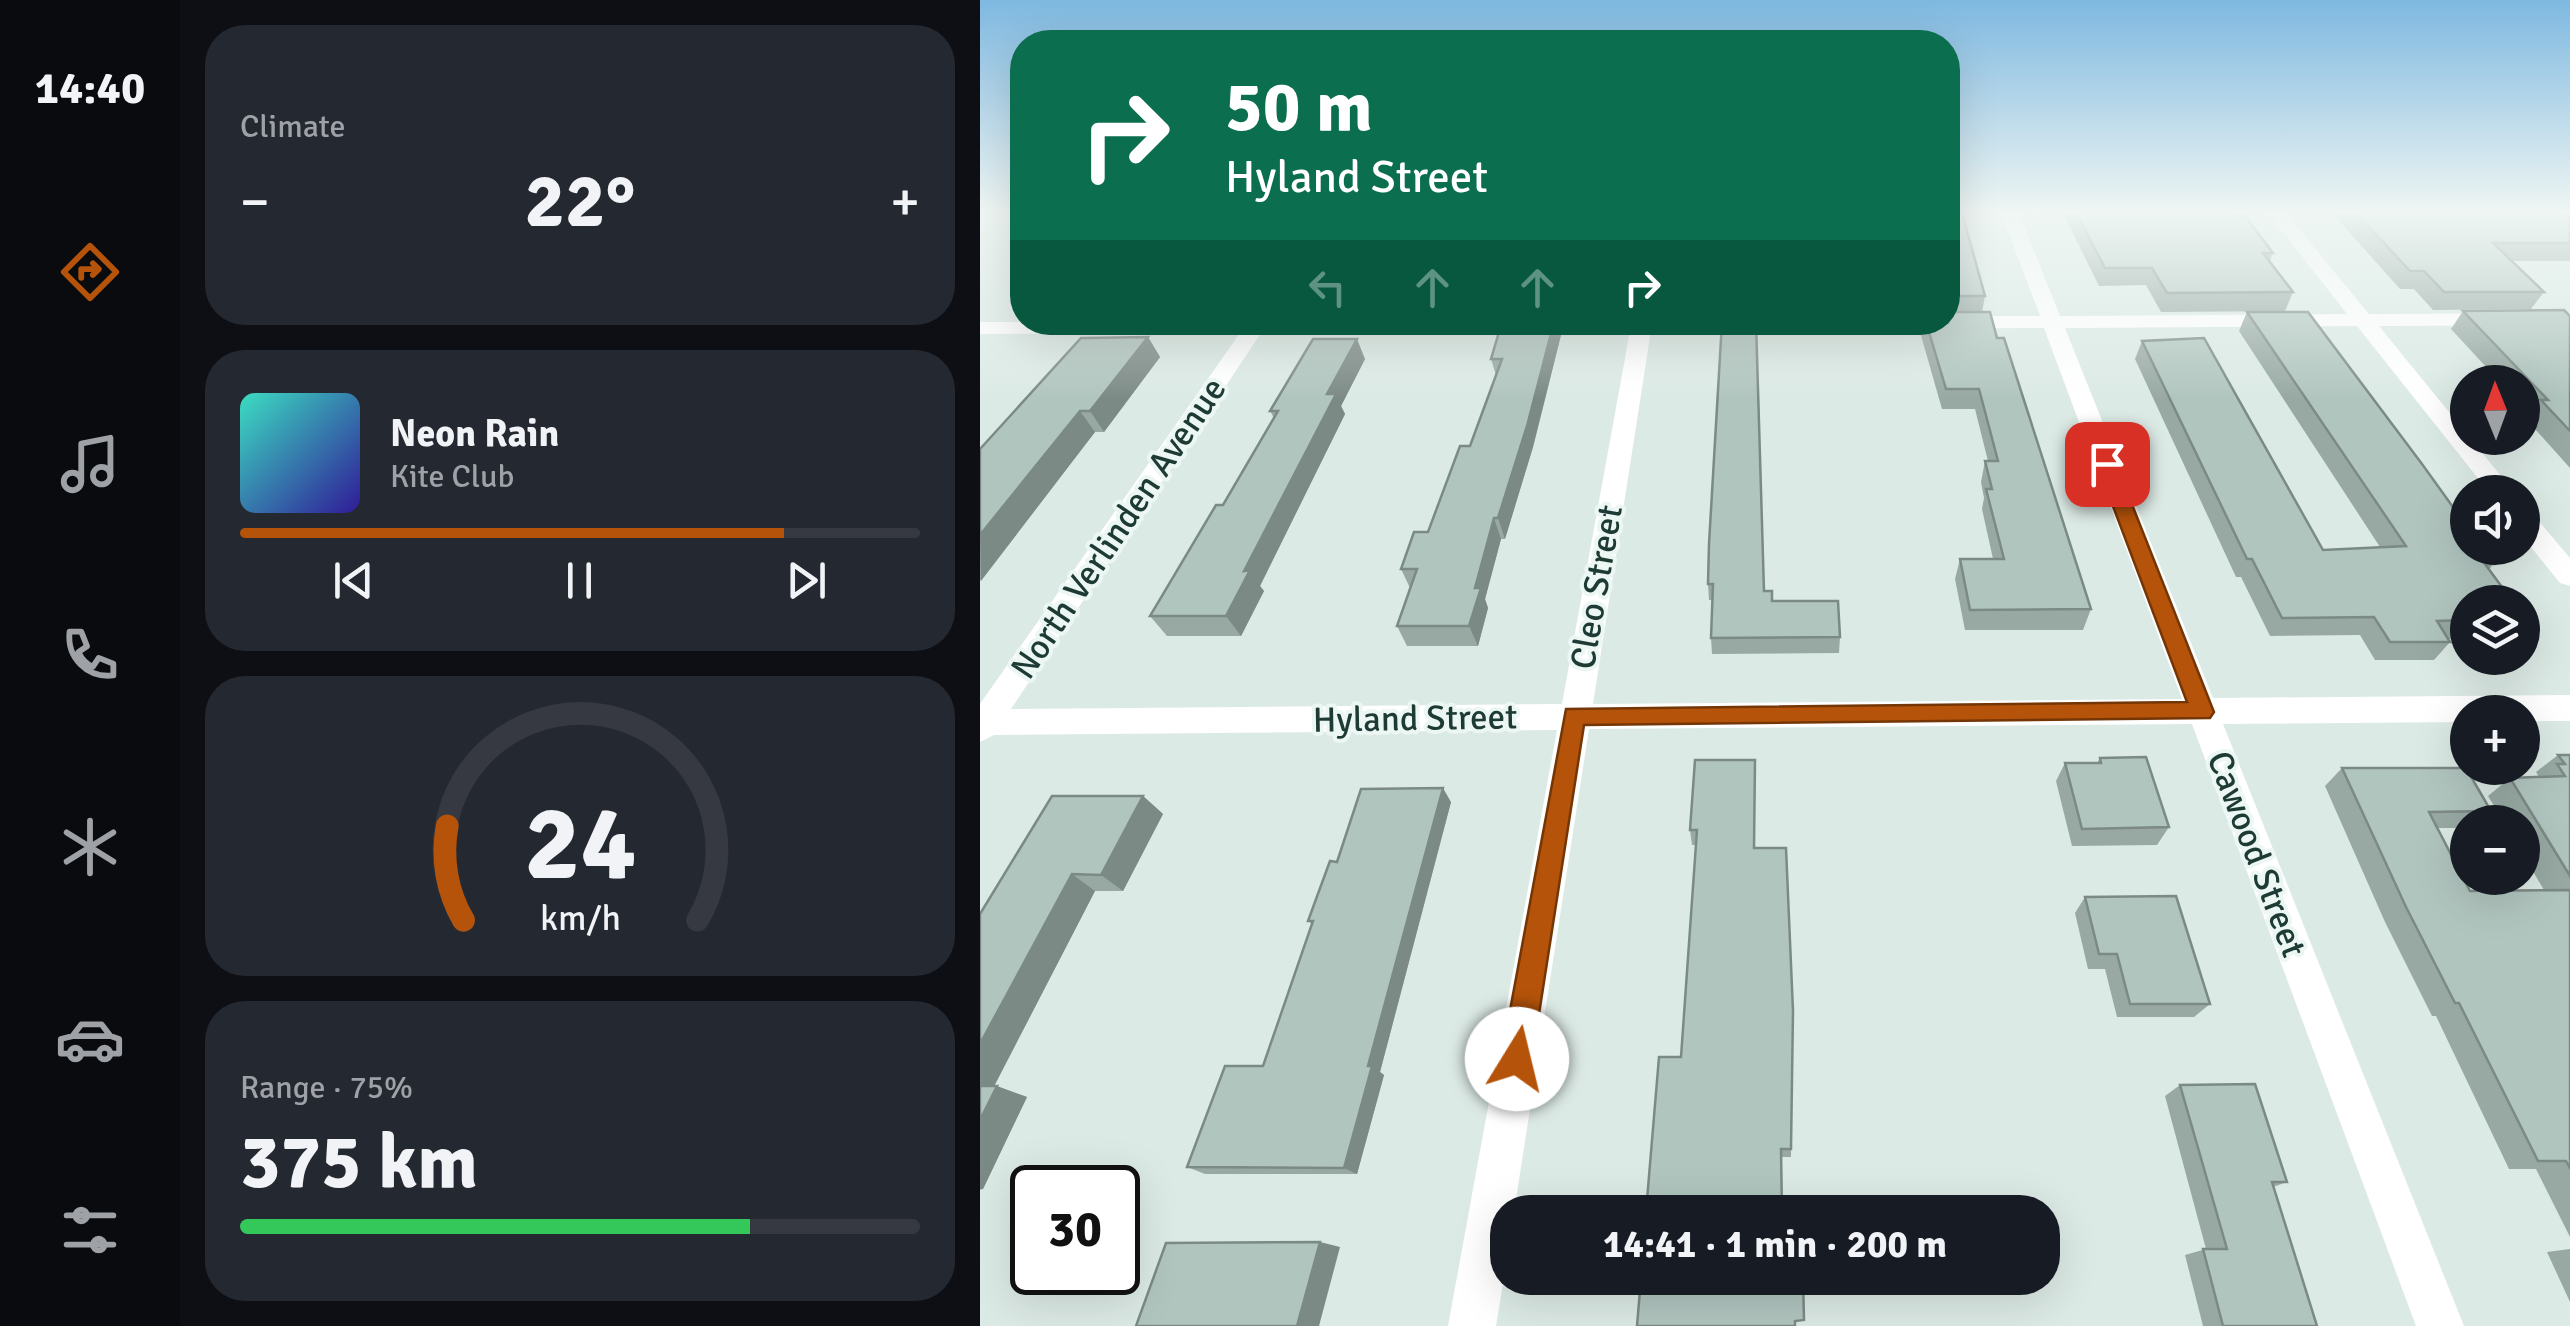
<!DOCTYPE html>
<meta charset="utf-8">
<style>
body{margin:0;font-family:Signika,sans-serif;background:#242831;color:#f1f3f6;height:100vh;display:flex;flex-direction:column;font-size:38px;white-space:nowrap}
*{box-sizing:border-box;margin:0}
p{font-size:32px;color:#9ea1a6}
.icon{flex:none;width:55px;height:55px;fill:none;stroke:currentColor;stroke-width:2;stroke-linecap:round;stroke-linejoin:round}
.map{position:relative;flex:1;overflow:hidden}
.panel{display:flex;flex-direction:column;gap:25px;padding:25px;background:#0d0f14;width:800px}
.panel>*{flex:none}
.guide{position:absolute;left:30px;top:30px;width:950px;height:305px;border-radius:40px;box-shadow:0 10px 40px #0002;background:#0b6e4f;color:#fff;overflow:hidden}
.needle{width:65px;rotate:359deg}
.buttons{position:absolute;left:1470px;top:365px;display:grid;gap:20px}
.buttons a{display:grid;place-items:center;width:90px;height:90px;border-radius:50%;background:#171b24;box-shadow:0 10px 40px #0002;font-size:50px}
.speed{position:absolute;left:30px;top:1165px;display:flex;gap:20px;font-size:50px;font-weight:700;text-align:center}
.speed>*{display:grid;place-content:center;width:130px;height:130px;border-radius:50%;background:#171b24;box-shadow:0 10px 40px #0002;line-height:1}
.speed .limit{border:5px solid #111;border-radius:15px;background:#fff;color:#111}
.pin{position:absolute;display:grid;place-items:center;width:85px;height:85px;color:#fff;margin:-42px;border-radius:20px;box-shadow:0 5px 15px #0006}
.me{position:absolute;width:110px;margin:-55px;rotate:9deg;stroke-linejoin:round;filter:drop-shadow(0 0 8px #0008)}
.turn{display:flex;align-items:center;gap:35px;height:210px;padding:0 50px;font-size:45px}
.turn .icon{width:130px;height:130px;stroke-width:2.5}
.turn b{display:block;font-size:70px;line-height:85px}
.lanes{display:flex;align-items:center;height:95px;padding:0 50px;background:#0003;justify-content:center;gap:50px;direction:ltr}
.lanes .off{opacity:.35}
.big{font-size:75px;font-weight:800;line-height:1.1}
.panel .tile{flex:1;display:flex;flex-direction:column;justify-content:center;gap:15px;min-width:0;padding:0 35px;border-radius:40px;background:#242831}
.panel .dial{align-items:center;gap:0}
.dial svg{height:260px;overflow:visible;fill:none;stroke:#363941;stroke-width:7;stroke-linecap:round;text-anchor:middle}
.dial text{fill:#f1f3f6;stroke:none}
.song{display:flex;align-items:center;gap:30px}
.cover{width:120px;height:120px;border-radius:15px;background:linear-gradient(135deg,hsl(170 70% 55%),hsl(250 70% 35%))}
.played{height:10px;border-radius:5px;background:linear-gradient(90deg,#b45309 80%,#363941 80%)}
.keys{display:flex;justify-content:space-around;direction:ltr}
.heat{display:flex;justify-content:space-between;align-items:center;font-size:55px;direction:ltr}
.charge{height:15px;border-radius:8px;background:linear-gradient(90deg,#34c759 75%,#363941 0)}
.trip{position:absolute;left:510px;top:1195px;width:570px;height:100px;border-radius:40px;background:#171b24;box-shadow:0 10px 40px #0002;font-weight:800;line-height:100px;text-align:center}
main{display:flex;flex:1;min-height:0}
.menu{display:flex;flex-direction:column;width:180px;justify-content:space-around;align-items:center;background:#090b0e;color:#9ea1a6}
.menu .icon{width:70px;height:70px}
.menu .active{color:#b45309}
.menu b{font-size:45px;color:#f1f3f6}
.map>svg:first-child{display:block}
</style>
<main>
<nav class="menu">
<b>14:40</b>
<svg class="icon active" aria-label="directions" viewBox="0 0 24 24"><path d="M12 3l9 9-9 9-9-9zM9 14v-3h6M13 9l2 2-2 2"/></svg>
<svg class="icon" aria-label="music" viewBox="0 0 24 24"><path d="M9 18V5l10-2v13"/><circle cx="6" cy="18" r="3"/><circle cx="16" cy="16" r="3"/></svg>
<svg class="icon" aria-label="phone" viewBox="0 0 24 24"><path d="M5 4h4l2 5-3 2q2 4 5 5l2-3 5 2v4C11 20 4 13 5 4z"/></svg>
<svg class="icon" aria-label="climate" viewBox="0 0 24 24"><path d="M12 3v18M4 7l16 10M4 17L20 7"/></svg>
<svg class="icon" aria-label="car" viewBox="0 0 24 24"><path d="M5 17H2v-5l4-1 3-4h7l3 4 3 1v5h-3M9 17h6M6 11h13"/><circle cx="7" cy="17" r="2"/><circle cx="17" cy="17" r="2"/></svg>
<svg class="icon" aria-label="filters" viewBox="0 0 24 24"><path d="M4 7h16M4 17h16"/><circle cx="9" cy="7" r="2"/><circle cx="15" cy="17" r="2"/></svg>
</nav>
<section class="panel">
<div class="tile"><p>Climate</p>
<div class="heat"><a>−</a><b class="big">22°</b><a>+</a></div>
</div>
<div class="tile">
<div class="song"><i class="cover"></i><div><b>Neon Rain</b><p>Kite Club</p></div></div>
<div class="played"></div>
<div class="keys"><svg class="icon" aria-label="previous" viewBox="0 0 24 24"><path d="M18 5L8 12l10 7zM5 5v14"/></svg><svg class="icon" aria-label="pause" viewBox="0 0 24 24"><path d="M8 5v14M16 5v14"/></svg><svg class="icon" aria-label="next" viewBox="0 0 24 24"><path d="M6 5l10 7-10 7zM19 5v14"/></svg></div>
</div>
<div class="tile dial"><svg viewBox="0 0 100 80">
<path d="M14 69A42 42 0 1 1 86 69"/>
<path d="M14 69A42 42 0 0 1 9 40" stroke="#b45309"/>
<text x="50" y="56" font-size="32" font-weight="700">24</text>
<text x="50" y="72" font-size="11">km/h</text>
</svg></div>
<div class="tile"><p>Range · 75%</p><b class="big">375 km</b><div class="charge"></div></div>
</section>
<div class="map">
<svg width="1590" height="1326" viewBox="0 0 1590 1326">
<rect width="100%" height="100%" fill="#dceae5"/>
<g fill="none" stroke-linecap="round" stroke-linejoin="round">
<path fill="#fff" fill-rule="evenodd" d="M1021,213H1039L1080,316L1367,314L1288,213H1306L1389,314L1590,313V325L1399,326L1534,492H1509L1377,326L1085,328L1233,698L1590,695V721H1542V712H1488V722L1243,724L1484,1326H1436L1212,724L609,729L534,1212H528V1253L516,1326H468L577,730L14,735L0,742V704L260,333L0,334V322H968V316H1060ZM1064,328L1202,699L613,704L671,330ZM650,331L582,704L31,709L281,333Z
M1542,509L1551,512L1590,558V586L1580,583L1542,536Z"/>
</g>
<path fill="#98a9a4" d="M968,213L1005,296L1002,312L1017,338L1111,609L1103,630H985L975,579L980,559H1013L1002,509L1004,498L1001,482L1005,461H1008L995,409H962L940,332L942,322H968Z
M1083,213H1253L1293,253L1290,261L1313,292L1305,311L1181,312L1166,285L1119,286Z
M1352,213H1590V261H1532L1564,292L1551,309L1453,310L1434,289H1420Z
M1483,311L1590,316V468L1546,419L1549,415L1542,407V382H1520L1471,329Z
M1267,312L1513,564L1488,602V638L1468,639L1470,642L1454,660H1395L1380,635L1290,636L1261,577H1256L1155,359L1162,341L1343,550L1400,547L1259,331Z
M581,335L553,447L525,539H521L505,599L508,608L498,646H427L417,626L430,588L421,569L448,532L490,446L516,375L511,359Z
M168,337L180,357L124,432H115L0,581V449Z
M385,359L361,406L365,414L280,586L284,591L261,636H187L170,616L243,505L294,418L290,411Z
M728,584L784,591L792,601L860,637L859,653L732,654L731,638L732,600H729Z
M1578,755H1590V1237L1556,1169H1529L1456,1016H1452L1405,922L1345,786L1362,768L1511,811L1497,822H1488V828H1457L1490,891L1564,890L1542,853V822H1524L1508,796L1530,778L1559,777L1556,772Z
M1120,758L1189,827L1177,845L1092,846L1076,781L1085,763H1117Z
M775,776L774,848L811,1149V1157H801L701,1057L716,845H712L710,830Z
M163,796L183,814L143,891H115L14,1086L47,1097L3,1189L0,1190V914Z
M471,802L400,1072L404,1075L377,1174H225L207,1167L283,1066L332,924L328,921L357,862Z
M1105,897L1230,1004L1214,1017H1137L1125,969H1108L1095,913Z
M1200,1085L1307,1182L1293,1187L1337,1326H1223L1205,1255L1226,1249L1185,1096Z
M1590,1249V1302L1567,1252Z"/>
<path fill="#7c8a86" d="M574,322H578L581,335L553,447L525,539L518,518Z
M168,337L180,357L124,432L110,411Z
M377,339L385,359L361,406L365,414L280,586L284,591L261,636L246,616L264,571L347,394Z
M100,411L115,432L1,581L0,535Z
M514,518L521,539L505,599L508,608L498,646L489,626L495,588Z
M463,788L471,802L400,1072L404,1075L377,1174L364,1168L388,1066Z
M163,796L183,814L143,891L121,875Z
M92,874L115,891L8,1098L0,1095V1044Z
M17,1086L47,1097L3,1189H0V1120Z
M340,1242L360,1247L339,1326H317Z"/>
<path fill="#b1c5bf" stroke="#7c8a86" stroke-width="2.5" d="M968,213H982L1005,296H971L968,301Z
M1096,213H1253L1255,216H1265L1293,253H1283L1313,292L1187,293L1172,268H1125Z
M1376,213H1586L1590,217V243H1513L1564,292H1464L1444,271H1430Z
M1584,310L1590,316V431L1561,400H1568L1483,311Z
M968,312H1010L1017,338H1024L1111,609L990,610L980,559H1024L1006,489H1012L1005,461H1018L999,389H966L946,322H968Z
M1267,312H1328L1442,464L1488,528V548H1502L1513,564H1505L1533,602H1488V620L1457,621L1470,642H1410L1394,617L1302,618L1272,559H1267L1162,341L1224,338L1343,550L1426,546Z
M522,322H574L547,426L518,518H514L495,588H501L489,626H417L437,569H421L434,532H448L480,446H490L522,359H511Z
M742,322H776L784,591H792V601H858L860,637L731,638L733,584H728L729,544Z
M168,337L110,411H100L0,535V449L101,338Z
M333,339H377L347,394H356L264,571L270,570L246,616H170L236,505H243L298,411H290Z
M1578,755H1590V876L1530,778L1585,776L1577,764H1585Z
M1166,757L1189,827L1102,829L1085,763H1121L1120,758Z
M715,760H775L774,848H806L813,1011L811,1149H801L802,1212H666L679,1057H701L717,830H710Z
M1362,768H1486L1511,811L1449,812L1490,891L1590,890V1168L1586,1161H1558L1479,1003H1475L1426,907Z
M463,788L388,1066H392L364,1168L207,1167L245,1066H283L333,921H328L350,861L357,862L381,789Z
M72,796H163L121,875L92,874L0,1044V914Z
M1196,896L1230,1004H1150L1137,954H1119L1105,897Z
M1275,1084L1307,1182H1292L1337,1326H1243L1223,1249H1247L1200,1085Z
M0,1086H17L0,1120Z
M340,1242L317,1326H156L186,1243Z
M661,1278H823L824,1320L815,1321V1326H657Z"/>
<linearGradient id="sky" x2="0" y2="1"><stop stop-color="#7eb8e0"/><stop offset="0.53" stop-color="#eff6f3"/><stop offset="1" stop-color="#eff6f3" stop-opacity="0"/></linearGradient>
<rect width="1590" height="399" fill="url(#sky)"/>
<path fill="#b45309" stroke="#753606" stroke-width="2.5" d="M1127,458L1136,464L1234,712L1230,718L604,725L552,1059L548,1070L537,1074L526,1070L521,1059L586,709L1207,702L1117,464Z"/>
<g text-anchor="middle" stroke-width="8" stroke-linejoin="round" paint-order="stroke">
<g font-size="35" fill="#1d3a35" stroke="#ecf7f3">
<text transform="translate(138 528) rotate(-56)" y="12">North Verlinden Avenue</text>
<text transform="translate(616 587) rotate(-80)" y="12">Cleo Street</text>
<text transform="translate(435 718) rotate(-1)" y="12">Hyland Street</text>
<text transform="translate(1277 854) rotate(69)" y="12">Cawood Street</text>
</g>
</g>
</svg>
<div class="buttons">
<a><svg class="needle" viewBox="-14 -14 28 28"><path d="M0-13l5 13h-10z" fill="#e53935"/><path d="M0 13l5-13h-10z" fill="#9ea1a6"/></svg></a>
<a><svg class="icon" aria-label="sound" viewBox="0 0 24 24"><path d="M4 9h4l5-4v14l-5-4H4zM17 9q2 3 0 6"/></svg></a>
<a><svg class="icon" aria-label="layers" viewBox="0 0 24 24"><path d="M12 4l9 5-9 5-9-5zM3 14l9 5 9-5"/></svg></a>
<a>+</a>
<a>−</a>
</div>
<div class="speed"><div class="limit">30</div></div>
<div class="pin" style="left:1127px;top:464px;background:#d93025"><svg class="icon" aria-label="arrive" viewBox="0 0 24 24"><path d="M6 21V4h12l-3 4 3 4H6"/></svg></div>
<svg class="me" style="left:537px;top:1059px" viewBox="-20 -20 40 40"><circle r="19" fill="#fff"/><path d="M0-13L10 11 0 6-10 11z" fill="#b45309"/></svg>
<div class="trip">14:41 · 1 min · 200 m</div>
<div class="guide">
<div class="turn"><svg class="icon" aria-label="right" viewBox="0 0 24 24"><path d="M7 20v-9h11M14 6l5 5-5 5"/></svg><div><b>50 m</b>Hyland Street</div></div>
<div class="lanes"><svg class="icon off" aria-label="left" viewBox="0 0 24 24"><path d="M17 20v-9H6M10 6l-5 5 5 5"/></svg><svg class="icon off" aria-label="ahead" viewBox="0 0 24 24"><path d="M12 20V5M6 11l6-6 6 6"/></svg><svg class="icon off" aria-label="ahead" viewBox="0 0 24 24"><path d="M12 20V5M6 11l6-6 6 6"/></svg><svg class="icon" aria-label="right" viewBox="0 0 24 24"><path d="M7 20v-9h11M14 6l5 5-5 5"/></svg></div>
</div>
</div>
</main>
